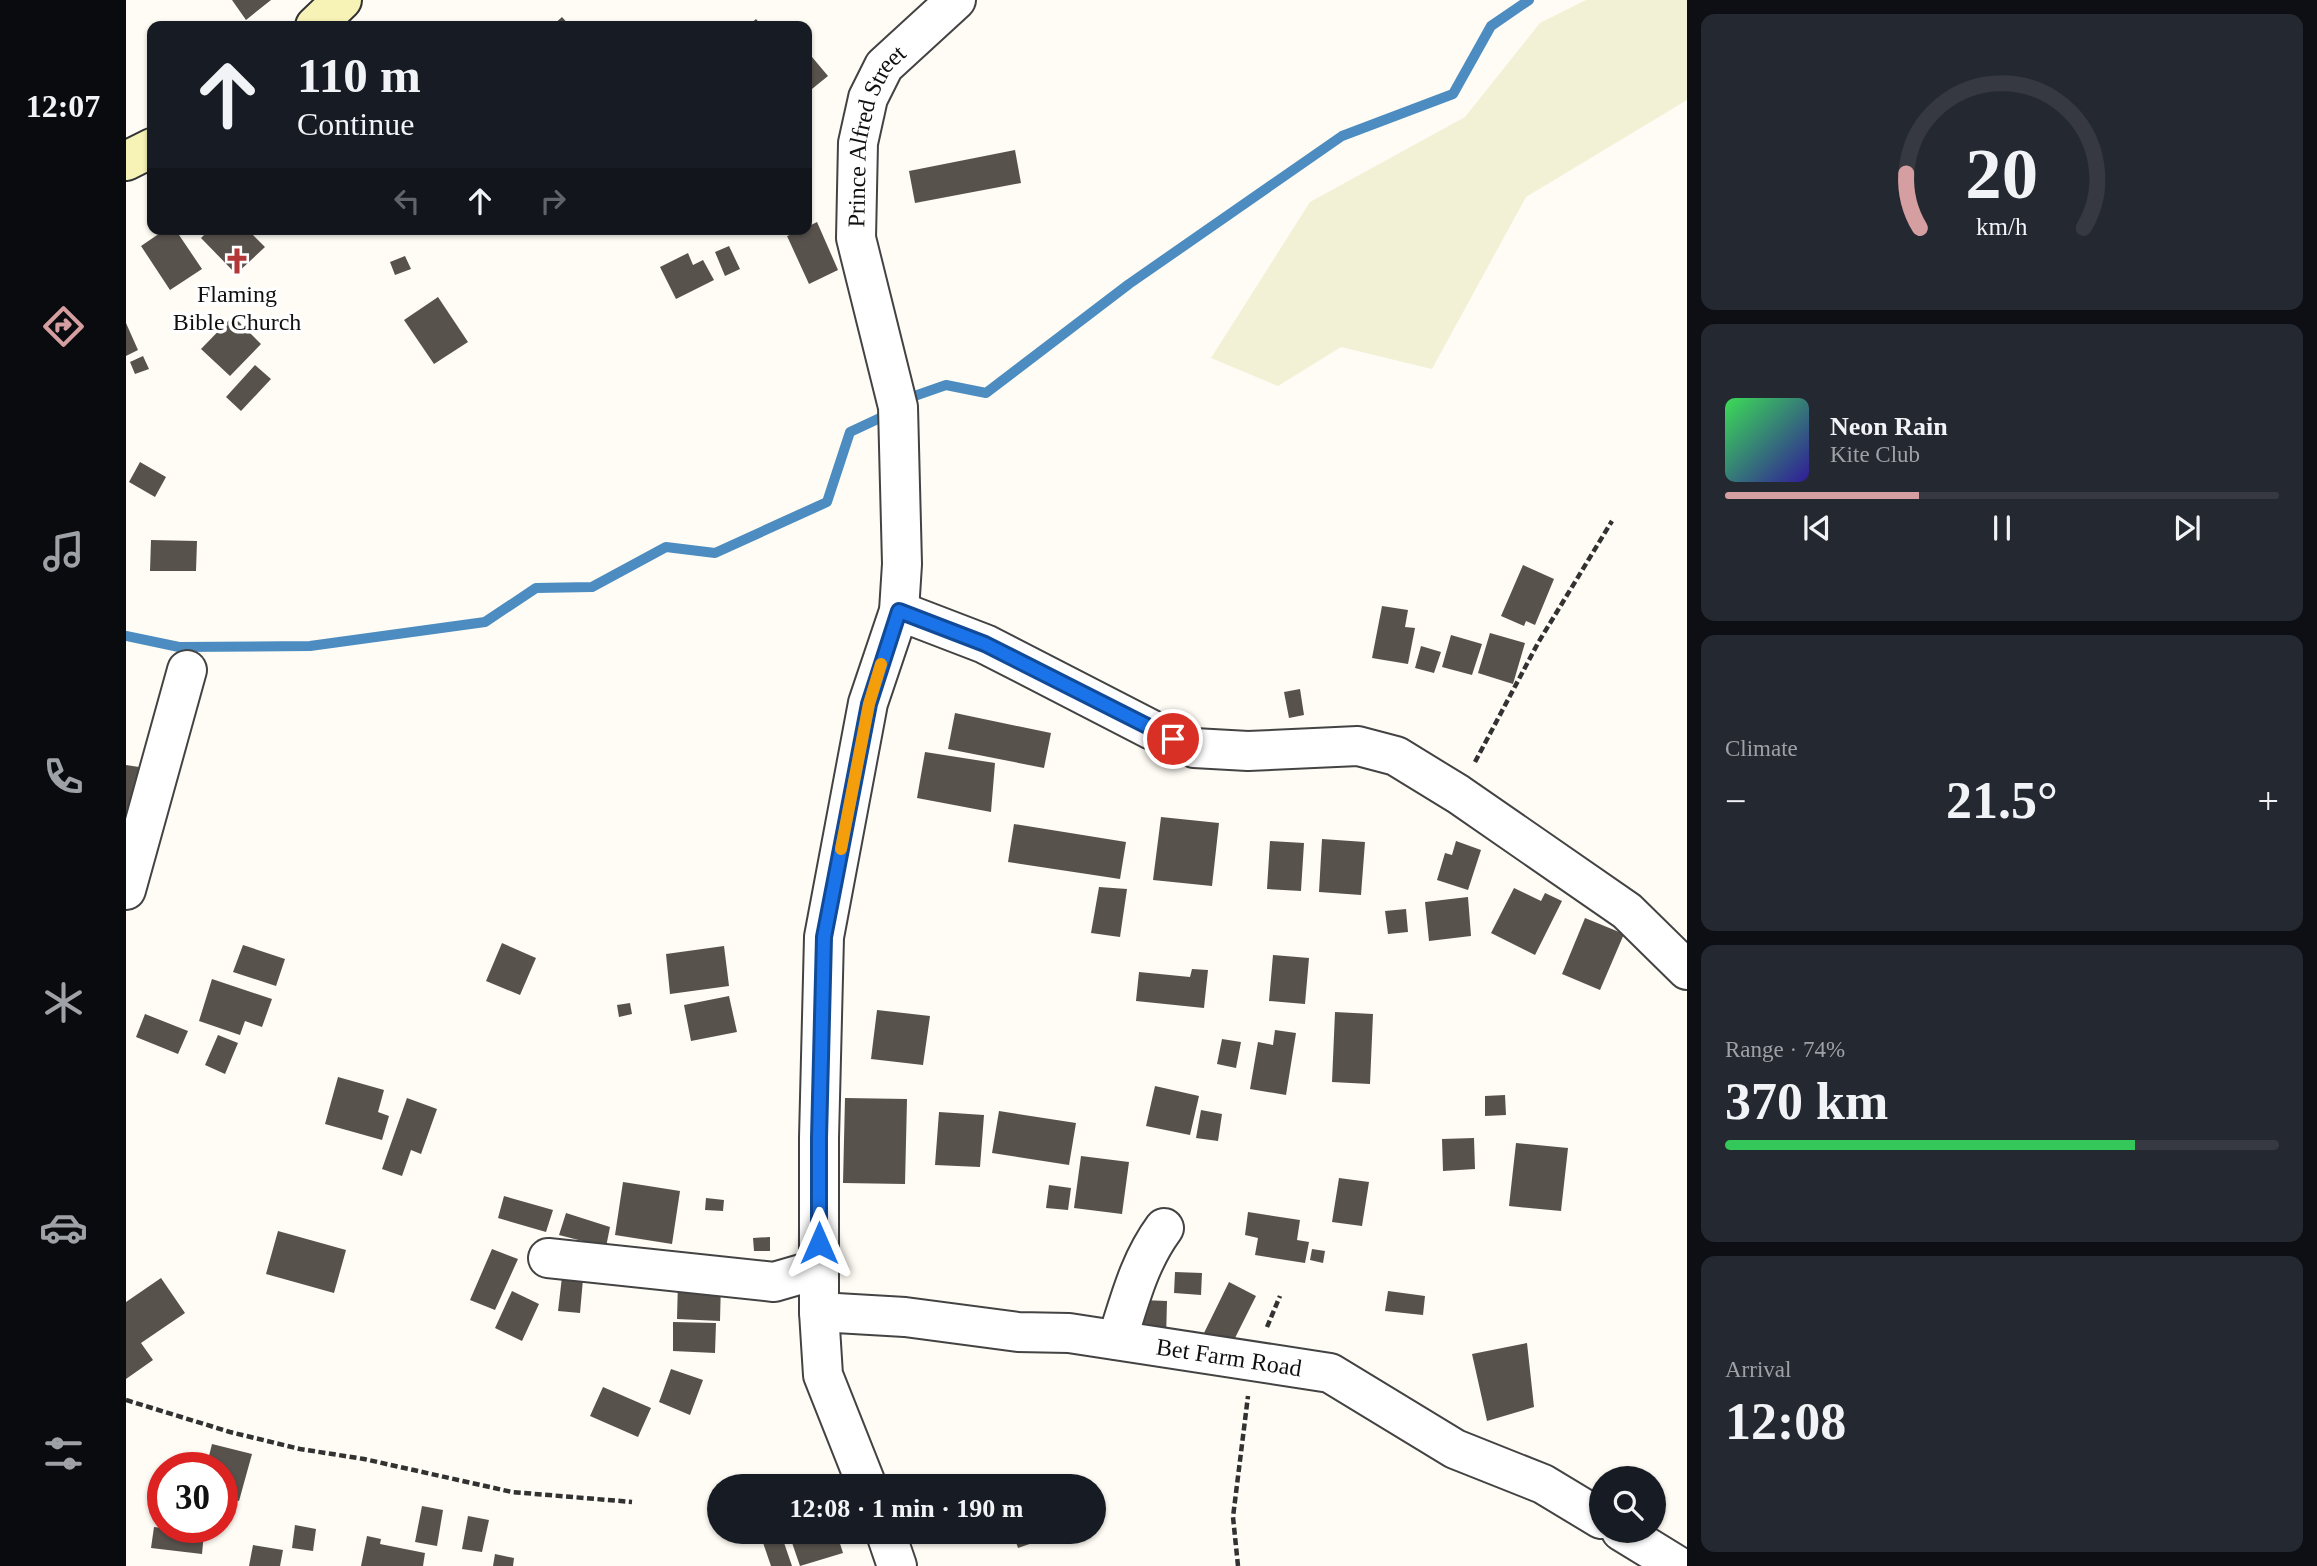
<!DOCTYPE html>
<meta charset="utf-8">
<style>
body{margin:0;font-family:Georgia,serif;background:#242831;color:#f1f3f6;height:100vh;display:flex;flex-direction:column;font-size:26px;white-space:nowrap}
*{box-sizing:border-box;margin:0}
p{font-size:23px;color:#9ea1a6}
.icon{flex:none;width:38px;height:38px;fill:none;stroke:currentColor;stroke-width:2;stroke-linecap:round;stroke-linejoin:round}
.map{position:relative;flex:1;overflow:hidden}
.panel{display:flex;flex-direction:column;gap:14px;padding:14px;background:#0d0f14;width:630px}
.panel>*{flex:none}
.banner{position:absolute;left:21px;top:21px;width:665px;height:214px;border-radius:14px;box-shadow:0 2px 5px #0004;background:#171b24;color:#f1f3f6;overflow:hidden}
.fabs{position:absolute;left:1463px;top:1466px;display:grid;gap:14px}
.fabs a{display:grid;place-items:center;width:77px;height:77px;border-radius:50%;background:#171b24;box-shadow:0 2px 5px #0004;font-size:35px}
.speed{position:absolute;left:21px;top:1452px;display:flex;gap:14px;font-size:35px;font-weight:700;text-align:center}
.speed>*{display:grid;place-content:center;width:91px;height:91px;border-radius:50%;background:#171b24;box-shadow:0 2px 5px #0004;line-height:1}
.speed .limit{border:10px solid #d22;background:#fff;color:#111}
.pin{position:absolute;display:grid;place-items:center;width:60px;height:60px;color:#fff;margin:-30px;border:4px solid #fff;border-radius:50%;box-shadow:0 2px 7px #0007}
.me{position:absolute;width:77px;margin:-38px;rotate:0deg;stroke-linejoin:round;filter:drop-shadow(0 0 5px #0008)}
.turn{display:flex;align-items:center;gap:24px;height:147px;padding:0 35px;font-size:32px}
.turn .icon{width:91px;height:91px;stroke-width:2.5}
.turn b{display:block;font-size:49px;line-height:60px}
.lanes{display:flex;align-items:center;height:66px;padding:0 35px;background:#0003;justify-content:center;gap:35px;direction:ltr}
.lanes .off{opacity:.35}
.big{font-size:52px;font-weight:700;line-height:1.1}
.panel .widget{flex:1;display:flex;flex-direction:column;justify-content:center;gap:10px;min-width:0;padding:0 24px;border-radius:14px;background:#242831}
.panel .dial{align-items:center;gap:0}
.dial svg{height:182px;overflow:visible;fill:none;stroke:#363941;stroke-width:7;stroke-linecap:round;text-anchor:middle}
.dial text{fill:#f1f3f6;stroke:none}
.song{display:flex;align-items:center;gap:21px}
.cover{width:84px;height:84px;border-radius:10px;background:linear-gradient(135deg,hsl(130 70% 55%),hsl(250 70% 35%))}
.played{height:7px;border-radius:4px;background:linear-gradient(90deg,#d59ea0 35%,#363941 35%)}
.keys{display:flex;justify-content:space-around;direction:ltr}
.heat{display:flex;justify-content:space-between;align-items:center;font-size:38px;direction:ltr}
.charge{height:10px;border-radius:5px;background:linear-gradient(90deg,#34c759 74%,#363941 0)}
.trip{position:absolute;left:581px;top:1474px;width:399px;height:70px;border-radius:35px;background:#171b24;box-shadow:0 2px 5px #0004;font-weight:700;line-height:70px;text-align:center}
main{display:flex;flex:1;min-height:0}
.dock{display:flex;flex-direction:column;width:126px;justify-content:space-around;align-items:center;background:#090b0e;color:#9ea1a6}
.dock .icon{width:49px;height:49px}
.dock .selected{color:#d59ea0}
.dock b{font-size:32px;color:#f1f3f6}
.map>svg:first-child{display:block}
</style>
<main>
<nav class="dock">
<b>12:07</b>
<svg class="icon selected" aria-label="directions" viewBox="0 0 24 24"><path d="M12 3l9 9-9 9-9-9zM9 14v-3h6M13 9l2 2-2 2"/></svg>
<svg class="icon" aria-label="music" viewBox="0 0 24 24"><path d="M9 18V5l10-2v13"/><circle cx="6" cy="18" r="3"/><circle cx="16" cy="16" r="3"/></svg>
<svg class="icon" aria-label="phone" viewBox="0 0 24 24"><path d="M5 4h4l2 5-3 2q2 4 5 5l2-3 5 2v4C11 20 4 13 5 4z"/></svg>
<svg class="icon" aria-label="climate" viewBox="0 0 24 24"><path d="M12 3v18M4 7l16 10M4 17L20 7"/></svg>
<svg class="icon" aria-label="car" viewBox="0 0 24 24"><path d="M5 17H2v-5l4-1 3-4h7l3 4 3 1v5h-3M9 17h6M6 11h13"/><circle cx="7" cy="17" r="2"/><circle cx="17" cy="17" r="2"/></svg>
<svg class="icon" aria-label="filters" viewBox="0 0 24 24"><path d="M4 7h16M4 17h16"/><circle cx="9" cy="7" r="2"/><circle cx="15" cy="17" r="2"/></svg>
</nav>
<div class="map">
<svg width="1561" height="1566" viewBox="0 0 1561 1566">
<rect width="100%" height="100%" fill="#fefcf4"/>
<path fill="#f2f1d6" d="M1460,0H1561V100L1400,197L1306,369L1215,347L1152,386L1085,358L1184,202L1339,117L1414,23Z"/>
<g fill="none" stroke-linecap="round" stroke-linejoin="round">
<path stroke="#4c8cc0" stroke-width="10" d="M777,400L820,385L860,393L1003,284L1216,136L1327,94L1365,26L1403,0
M0,636L53,647L184,646L359,622L410,588L466,587L540,547L589,553L701,502L724,432L754,418L762,410"/>
</g>
<path fill="#58524d" d="M106,0H145L120,20Z
M436,17L444,26H426Z
M630,19L636,26H622Z
M681,51L702,76L681,93Z
M889,150L895,183L789,203L783,171Z
M691,222L712,270L683,284L661,236L681,229V227Z
M40,229H49L76,269L44,290L15,246Z
M84,229H121L139,247L110,274L75,238Z
M603,246L614,269L599,276L589,252Z
M562,253L567,265L577,260L588,280L550,299L534,267Z
M279,256L285,269L269,275L264,262Z
M312,297L342,342L308,364L278,320Z
M107,316L135,344L104,376L75,349Z
M0,323L12,350L0,356Z
M17,356L23,369L9,374L4,362Z
M129,365L145,379L115,411L100,397Z
M14,462L40,477L29,497L3,482Z
M25,540L71,541L70,571H24Z
M1397,565L1428,579L1409,625L1400,621L1398,626L1375,616Z
M1256,606L1282,610L1279,627L1289,628L1282,664L1246,658Z
M1364,633L1399,643L1387,684L1352,673Z
M1325,635L1356,644L1346,675L1316,667Z
M1295,646L1315,652L1308,673L1289,668Z
M1174,689L1178,715L1163,718L1158,692Z
M829,713L925,733L918,768L822,749Z
M799,752L869,763L865,812L791,798Z
M0,765L13,767L2,823H0Z
M1035,817L1093,823L1086,886L1027,880Z
M888,824L1000,842L994,879L882,862Z
M1196,839L1239,842L1235,895L1193,892Z
M1144,841L1178,843L1175,891L1141,889Z
M1330,841L1355,850L1342,890L1311,880L1319,853L1326,855Z
M973,887L1001,889L994,937L965,933Z
M1388,888L1415,901L1419,893L1436,901L1409,955L1365,933Z
M1342,897L1345,936L1303,941L1299,902Z
M1280,909L1282,932L1262,934L1259,911Z
M1459,918L1498,934L1474,990L1436,974Z
M376,943L410,958L394,995L360,981Z
M117,945L159,959L150,986L107,972Z
M598,946L603,986L544,994L540,954Z
M1147,955L1183,958L1179,1004L1143,1001Z
M1066,969L1082,970L1078,1008L1010,1001L1013,972L1064,977Z
M86,979L146,999L136,1027L119,1021L114,1035L73,1021Z
M603,996L611,1032L565,1041L558,1005Z
M504,1003L506,1014L493,1017L491,1005Z
M751,1010L804,1016L797,1065L745,1059Z
M1209,1012L1247,1014L1244,1084L1206,1082Z
M19,1014L62,1031L52,1054L10,1037Z
M1149,1030L1170,1033L1160,1095L1124,1089L1132,1042L1147,1045Z
M92,1035L112,1043L99,1074L79,1065Z
M1096,1039L1115,1042L1110,1068L1091,1064Z
M212,1077L258,1090L252,1112L263,1116L256,1140L199,1124Z
M1029,1086L1073,1096L1064,1135L1020,1126Z
M1379,1095L1380,1115L1359,1116V1096Z
M281,1098L311,1109L295,1154L285,1150L276,1176L256,1169Z
M719,1098L781,1099L779,1184L717,1183Z
M1075,1110L1096,1114L1092,1141L1070,1138Z
M873,1111L950,1123L943,1165L866,1153Z
M813,1112L858,1115L854,1167L809,1165Z
M1348,1138L1349,1169L1317,1171L1316,1139Z
M1390,1143L1442,1148L1435,1211L1383,1206Z
M955,1156L1003,1162L996,1214L948,1208Z
M1213,1178L1243,1182L1236,1226L1206,1222Z
M497,1182L554,1191L546,1244L489,1235Z
M923,1185L945,1188L942,1210L920,1208Z
M378,1196L427,1210L420,1232L372,1218Z
M580,1198L598,1200L597,1211L579,1210Z
M1122,1212L1174,1220L1171,1240L1183,1242L1179,1263L1129,1255L1132,1238L1119,1235Z
M440,1213L484,1227L480,1247L433,1235Z
M152,1231L220,1250L208,1293L140,1274Z
M644,1237V1251H628L627,1238Z
M366,1249L392,1259L369,1310L344,1300Z
M1186,1249L1199,1251L1197,1263L1184,1260Z
M1049,1272L1076,1273L1075,1295L1048,1293Z
M436,1277L457,1279L454,1313L432,1311Z
M35,1278L59,1313L15,1343L27,1360L0,1379V1302Z
M552,1281H595L594,1321L551,1319Z
M1103,1282L1130,1296L1104,1348L1077,1335Z
M386,1291L413,1304L396,1341L369,1328Z
M1262,1291L1299,1296L1297,1315L1259,1311Z
M1016,1300L1041,1301L1040,1339H1015Z
M547,1322L590,1323L589,1353L547,1351Z
M1401,1343L1408,1407L1361,1421L1346,1354Z
M545,1369L577,1380L564,1415L533,1402Z
M477,1387L525,1408L512,1437L464,1416Z
M86,1444L126,1454L113,1501L96,1497V1468H80Z
M296,1506L317,1510L311,1546L289,1542Z
M342,1516L363,1520L356,1552L336,1549Z
M169,1525L190,1529L187,1551L166,1548Z
M28,1527L78,1533L76,1554L25,1548Z
M633,1531H654L666,1566H645Z
M670,1531H710L717,1553L674,1566L663,1534Z
M886,1531H918L921,1538L892,1548Z
M241,1536L255,1539L254,1544L299,1553L297,1566H235Z
M127,1545L157,1550L154,1566H123Z
M369,1554L388,1558L387,1566H367Z"/>
<g fill="none" stroke-linecap="round" stroke-linejoin="round">
<g stroke="#434343" stroke-width="42">
<g id="street">
<path d="M773,611L859,644L1026,730L1068,748L1122,751L1232,746L1270,756L1332,794L1501,911L1561,970"/>
<path d="M0,890L61,670"/>
<path d="M422,1258L648,1282L693,1269"/>
<path id="s1" d="M693,1312L779,1317L892,1332L943,1333L1204,1373L1329,1449L1417,1484L1475,1519"/>
<path d="M991,1340C1004,1300 1013,1262 1038,1228"/>
<path id="s2" d="M741,1486L697,1375L693,1312V1138L698,937L742,703L773,611L776,564L772,407L730,238L732,143L742,98L758,66L830,0"/>
<path d="M759,1531L771,1566"/>
<path d="M1495,1531L1552,1566"/>
</g>
</g>
<g stroke="#323232" stroke-width="42">
<path id="secondary" d="M189,26L216,0
M0,161L26,148"/>
</g>
<path stroke="#323232" stroke-width="4.5" stroke-dasharray="7 3.5" stroke-linecap="butt" d="M1349,762L1412,643L1486,521
M1141,1327L1154,1296
M0,1400L104,1432L174,1449L238,1459L386,1492L506,1502
M1112,1566L1107,1517L1122,1396"/>
<use href="#street" stroke="#fff" stroke-width="38"/>
<use href="#secondary" stroke="#f7f3b6" stroke-width="38"/>
</g>
<g fill="none" stroke-linecap="round" stroke-linejoin="round">
<g stroke="#114b97" stroke-width="18">
<path id="route" d="M693,1243V1138L698,937L743,704L773,611L859,644L1047,739"/>
</g>
<use href="#route" stroke="#1a73e8" stroke-width="12"/>
<path stroke="#f59e0b" stroke-width="12" d="M715,849L743,704L755,664"/>
</g>
<defs>
<g id="church-bare" transform="scale(2.1)"><path d="M-1.2-6h2.4v3.5h3.3v2.4h-3.3V6h-2.4V-.1h-3.3v-2.4h3.3Z" fill="#b23736" stroke="#fff" stroke-width="2.5" paint-order="stroke"/></g>
</defs>
<g fill-rule="evenodd">
<use href="#church-bare" x="111" y="261"/>
</g>
<g text-anchor="middle" stroke-width="7" stroke-linejoin="round" paint-order="stroke">
<g font-size="24" fill="#101010" stroke="#fff">
<text dy="8" stroke="none"><textPath href="#s2" startOffset="1377">Prince Alfred Street</textPath></text>
<text dy="8" stroke="none"><textPath href="#s1" startOffset="413">Bet Farm Road</textPath></text>
</g>
<g font-size="24" fill="#101010" stroke="#fff">
<text x="111" y="302">Flaming<tspan x="111" dy="28">Bible Church</tspan></text>
</g>
</g>
</svg>
<div class="fabs">
<a><svg class="icon" aria-label="search" viewBox="0 0 24 24"><circle cx="10" cy="10" r="6"/><path d="M15 15l6 6"/></svg></a>
</div>
<div class="speed"><div class="limit">30</div></div>
<div class="pin" style="left:1047px;top:739px;background:#d93025"><svg class="icon" aria-label="arrive" viewBox="0 0 24 24"><path d="M6 21V4h12l-3 4 3 4H6"/></svg></div>
<svg class="me" style="left:693px;top:1243px" viewBox="-20 -20 40 40"><path d="M0-17L14 15 0 8-14 15z" fill="#1a73e8" stroke="#fff" stroke-width="4"/></svg>
<div class="trip">12:08 · 1 min · 190 m</div>
<div class="banner">
<div class="turn"><svg class="icon" aria-label="ahead" viewBox="0 0 24 24"><path d="M12 20V5M6 11l6-6 6 6"/></svg><div><b>110 m</b>Continue</div></div>
<div class="lanes"><svg class="icon off" aria-label="left" viewBox="0 0 24 24"><path d="M17 20v-9H6M10 6l-5 5 5 5"/></svg><svg class="icon" aria-label="ahead" viewBox="0 0 24 24"><path d="M12 20V5M6 11l6-6 6 6"/></svg><svg class="icon off" aria-label="right" viewBox="0 0 24 24"><path d="M7 20v-9h11M14 6l5 5-5 5"/></svg></div>
</div>
</div>
<section class="panel">
<div class="widget dial"><svg viewBox="0 0 100 80">
<path d="M14 69A42 42 0 1 1 86 69"/>
<path d="M14 69A42 42 0 0 1 8 45" stroke="#d59ea0"/>
<text x="50" y="56" font-size="32" font-weight="700">20</text>
<text x="50" y="72" font-size="11">km/h</text>
</svg></div>
<div class="widget">
<div class="song"><i class="cover"></i><div><b>Neon Rain</b><p>Kite Club</p></div></div>
<div class="played"></div>
<div class="keys"><svg class="icon" aria-label="previous" viewBox="0 0 24 24"><path d="M18 5L8 12l10 7zM5 5v14"/></svg><svg class="icon" aria-label="pause" viewBox="0 0 24 24"><path d="M8 5v14M16 5v14"/></svg><svg class="icon" aria-label="next" viewBox="0 0 24 24"><path d="M6 5l10 7-10 7zM19 5v14"/></svg></div>
</div>
<div class="widget"><p>Climate</p>
<div class="heat"><a>−</a><b class="big">21.5°</b><a>+</a></div>
</div>
<div class="widget"><p>Range · 74%</p><b class="big">370 km</b><div class="charge"></div></div>
<div class="widget"><p>Arrival</p><b class="big">12:08</b></div>
</section>
</main>
